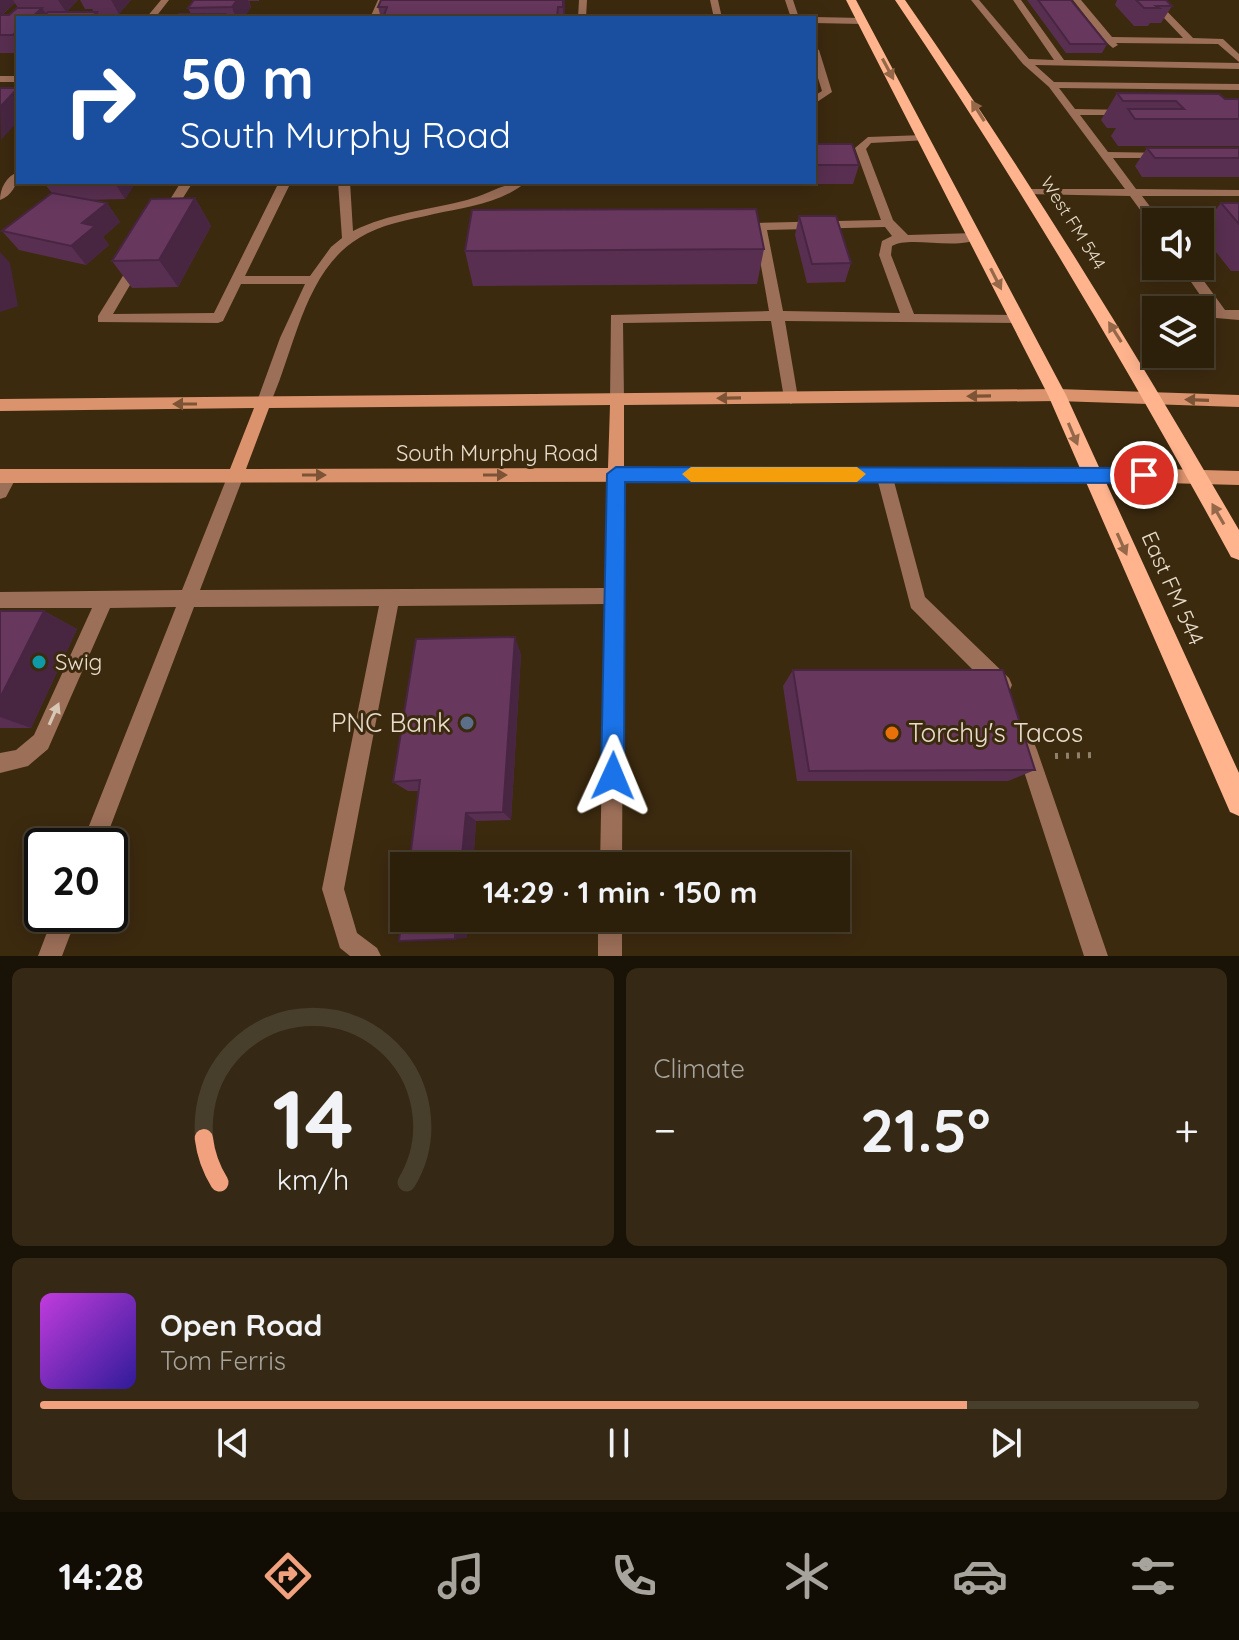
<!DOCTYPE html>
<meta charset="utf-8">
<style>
body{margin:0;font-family:Quicksand,sans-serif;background:#352814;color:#f1f3f6;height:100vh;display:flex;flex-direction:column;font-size:30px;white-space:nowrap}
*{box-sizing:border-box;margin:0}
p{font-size:26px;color:#a7a39d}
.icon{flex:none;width:44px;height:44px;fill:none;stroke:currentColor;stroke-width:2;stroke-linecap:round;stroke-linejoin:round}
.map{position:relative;height:956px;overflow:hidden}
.panel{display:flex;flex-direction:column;gap:12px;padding:12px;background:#191206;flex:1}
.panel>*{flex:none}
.top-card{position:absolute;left:16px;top:16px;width:800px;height:168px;border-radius:0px;box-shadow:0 4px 20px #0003,0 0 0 2px #483e2c;background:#1a4fa0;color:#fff;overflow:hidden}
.tools{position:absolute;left:1142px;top:208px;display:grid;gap:16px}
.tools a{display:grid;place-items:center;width:72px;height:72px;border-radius:0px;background:#2d200b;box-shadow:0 4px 20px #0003,0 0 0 2px #483e2c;font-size:40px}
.speed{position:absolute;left:24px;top:828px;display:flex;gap:16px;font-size:40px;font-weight:700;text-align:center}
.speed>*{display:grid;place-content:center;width:104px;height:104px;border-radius:50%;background:#2d200b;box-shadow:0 4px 20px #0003,0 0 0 2px #483e2c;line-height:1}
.speed .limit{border:4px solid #111;border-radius:12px;background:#fff;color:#111}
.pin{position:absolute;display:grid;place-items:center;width:68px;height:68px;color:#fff;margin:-34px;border:4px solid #fff;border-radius:50%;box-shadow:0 2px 8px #0007}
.me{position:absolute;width:88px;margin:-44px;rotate:1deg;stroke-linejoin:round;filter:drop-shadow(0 0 6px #0008)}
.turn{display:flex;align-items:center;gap:28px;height:168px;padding:0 32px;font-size:36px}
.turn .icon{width:104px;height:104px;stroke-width:2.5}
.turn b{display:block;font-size:56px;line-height:68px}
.big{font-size:60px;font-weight:800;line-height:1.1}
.panel .tile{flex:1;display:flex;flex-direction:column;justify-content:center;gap:12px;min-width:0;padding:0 28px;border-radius:12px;background:#352814}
.panel .dial{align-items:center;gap:0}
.dial svg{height:208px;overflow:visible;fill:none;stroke:#483e2c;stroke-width:7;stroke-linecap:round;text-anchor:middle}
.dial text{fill:#f1f3f6;stroke:none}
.song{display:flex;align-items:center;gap:24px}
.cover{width:96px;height:96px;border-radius:12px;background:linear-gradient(135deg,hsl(290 70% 55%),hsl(250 70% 35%))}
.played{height:8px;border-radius:4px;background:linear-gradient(90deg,#f2a17e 80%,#483e2c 80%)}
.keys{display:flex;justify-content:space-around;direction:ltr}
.heat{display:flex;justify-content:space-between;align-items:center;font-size:44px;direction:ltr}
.panel .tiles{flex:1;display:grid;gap:12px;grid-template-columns:1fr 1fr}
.tile:last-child{grid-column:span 2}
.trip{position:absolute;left:390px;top:852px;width:460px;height:80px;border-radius:0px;background:#2d200b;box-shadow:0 4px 20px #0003,0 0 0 2px #483e2c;font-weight:800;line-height:80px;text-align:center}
.tabs{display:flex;height:128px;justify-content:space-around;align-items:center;background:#120d04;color:#a7a39d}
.tabs .icon{width:56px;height:56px}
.tabs .selected{color:#f2a17e}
.tabs b{font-size:36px;color:#f1f3f6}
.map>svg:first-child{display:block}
</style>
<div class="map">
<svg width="1239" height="956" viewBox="0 0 1239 956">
<rect width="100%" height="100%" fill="#3c2a0f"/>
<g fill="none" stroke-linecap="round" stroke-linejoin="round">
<path stroke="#90816c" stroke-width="6" stroke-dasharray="3 8" stroke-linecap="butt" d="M1055,756L1093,755"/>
<path fill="#9c6f58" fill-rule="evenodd" d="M378,0H386L378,18H370Z
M579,0H587L586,18H578Z
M710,0H718L722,18H714Z
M785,0H793L799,18H791Z
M971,0H979L1029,59L1054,60L1013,0H1021L1064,60L1239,63V69L1035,65L1054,82L1239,84V90L1059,88L1075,109L1129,110V114L1125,115H1080L1108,152L1169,153L1170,155L1165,158H1113L1136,189L1239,190V196H1142L1158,217L1239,218V226L1200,225V222H1156V227L1152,226L1130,196L1024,194L1022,192L1028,189H1125L1049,87L1023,64Z
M1073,0H1081L1112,37L1183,38L1147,0H1156L1193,38L1223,39L1239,54V62L1218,44L1116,43L1118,45L1113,48L1107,43L1088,42V38L1102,37Z
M814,17L862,18L866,21L862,24L814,23V18H812Z
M814,47L819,50L832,92L814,104V96L822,91L814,65Z
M924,135L928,136V140L871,143L866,149L893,220L908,235L975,233L981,237C959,252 911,235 892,246L891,255L914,314L1018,315L1023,317V323L785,321L798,398L791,404L784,398L771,321L623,323L624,400L617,406L612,404L610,400L611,315L769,311L754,226L756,223L881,220L855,148L868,137ZM885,227L892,236L882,241L879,255L900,313L783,311L767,230Z
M181,182H193L169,220H161L159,217Z
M279,182H291L245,276H310L331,247L342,238L338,182H350L353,231C389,213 429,210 467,200C487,195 505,182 526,182C502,203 464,208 434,214C409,220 381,224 359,238C303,271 294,355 268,408L263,410L256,404L280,338L305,284H241L223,321L218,323L98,322V316L134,258L138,257L144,261L113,314L214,313Z
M1180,266H1193L1225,310H1239V320L1216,318Z
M616,467L622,469L624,474L622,866H600L605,604L398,606L344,889L357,933L377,948L381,956H350L340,948L322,889L379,606L194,607L103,846H81L176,607L110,608L48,749L28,766L0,773V753L16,750L34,735L92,608H0V592L182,590L230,470H242L244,475L200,590L606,588L608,474L610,469Z
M884,467L890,469L892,474L925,597L1009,678L1012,685L1009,692L1002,695L995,692L911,608L876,474L878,469Z
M9,469L15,471L17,476L6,497L0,499V477L3,471Z
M1027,740L1034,743L1037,750L1108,956H1084L1017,750L1020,743Z
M54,914H78L62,956H38Z
M598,918H622V956H598Z"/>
<path fill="#9c6f58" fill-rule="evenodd" d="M161,0H169L155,18H146Z
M0,76H18V82H0Z
M18,172C18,183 12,196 0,200C0,189 6,176 18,172Z"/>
<path fill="#db936d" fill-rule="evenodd" d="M1057,389L1239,395V407L1057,401L624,405V468L1090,467L1239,471V485L1090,481L0,483V469H230L254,408L0,411V399ZM610,405L608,468L246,469L269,408Z"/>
<path fill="#ffb48e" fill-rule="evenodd" d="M846,0H856L1066,395L1239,773V816L1230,812L1048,395Z
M895,0H905C1025,172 1134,349 1239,530V560L1231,557C1127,366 1017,180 895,0Z"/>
</g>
<path fill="#592f51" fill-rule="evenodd" d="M0,0H78L66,12H94L92,9H85L80,0H131L119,14L99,15L100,18H18V53H0ZM15,3L18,8L9,15H2Z
M194,0H259V1H249L251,7L244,18H176L191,14L188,8Z
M565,0V18H381L378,7Z
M1027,0H1071L1107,44L1102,53H1066Z
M1117,0H1166L1172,6L1161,23H1150L1148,26H1134L1115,5Z
M1117,93L1239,99V146H1118L1111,136L1116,128H1107L1101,120Z
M814,144L859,165L853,184H792L782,182H814Z
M1147,148H1239V177H1142L1135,166Z
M43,182H136L125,199L87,200L107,203L120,222L103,237L109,245L86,265L19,250L2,231L52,193Z
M195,198L211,226L178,287L132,288L112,261Z
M1221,203H1239V271H1231L1200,232V229Z
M799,216L851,263L845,282L807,283L795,235Z
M764,249L757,284L473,286L465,251Z
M0,611H44L77,629L31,728H0Z
M521,654L511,820L476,821L473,866H409L418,791H408L393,782Z
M793,670L1035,770L1008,781H797L783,686Z"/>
<path fill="#482642" d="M0,0H13L15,3L0,16Z
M58,0H78L66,12Z
M111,0H131L119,14Z
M237,0H248L251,7L244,18H236L232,7Z
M563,0H565V18H563Z
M42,8L49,18H31Z
M97,12L100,18H91Z
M18,30V42L13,35Z
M18,89V121L1,140L0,107Z
M114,182H136L125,199Z
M195,198L211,226L178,287L159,260Z
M107,203L120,222L103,237L109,245L86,265L71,246L82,223Z
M0,252L10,263L18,306L0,312Z
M44,611L77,629L31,728L0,717V698Z
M515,637L521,654L511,820L503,812Z
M466,813L476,821L473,866H461Z
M456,918H468L467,938L455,939Z"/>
<path fill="#67375e" stroke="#482642" stroke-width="2" d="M194,0H237L232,7L188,8Z
M381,0H563V7H558L557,18H383L387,7H378Z
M1038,0H1071L1107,44H1070Z
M1136,0H1166L1172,6H1156L1159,8H1144Z
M17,8H42L31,18H18V30L13,35H0V15H9Z
M48,12H97L91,18H42Z
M179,14H225L223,18H176Z
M767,15H799L800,18H768Z
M0,88H18L0,107Z
M1117,93L1219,94L1225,99H1239V119H1135L1128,109H1184L1176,101H1123Z
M814,144H852L859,165H814Z
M1147,148H1239V158H1155Z
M52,193L107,203L82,223L95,226L71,246L2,231Z
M195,198L159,260L112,261L151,199Z
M1221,203H1239V224Z
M756,209L764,249L465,251L472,210Z
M799,216H836L851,263L812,264Z
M0,611H44L0,698Z
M515,637L503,812L466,813L461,866H409L420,780L393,782L416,639Z
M793,670H1003L1035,770L809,771Z
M404,900V918H456L455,939L399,941Z"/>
<defs><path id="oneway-solid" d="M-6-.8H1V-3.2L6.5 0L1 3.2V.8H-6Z" transform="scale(2)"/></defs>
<g fill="#946848">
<use href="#oneway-solid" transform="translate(888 69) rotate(62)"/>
<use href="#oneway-solid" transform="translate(978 111) rotate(-122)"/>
<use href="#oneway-solid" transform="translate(996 279) rotate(63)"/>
<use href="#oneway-solid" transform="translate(1115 332) rotate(-122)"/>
<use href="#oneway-solid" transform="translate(1073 434) rotate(67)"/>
<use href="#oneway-solid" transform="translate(1218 514) rotate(-120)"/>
<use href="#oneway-solid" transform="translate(1122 544) rotate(66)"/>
</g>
<g fill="#7c5435">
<use href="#oneway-solid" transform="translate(979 396) rotate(179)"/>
<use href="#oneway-solid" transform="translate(729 398) rotate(179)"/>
<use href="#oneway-solid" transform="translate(1197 400) rotate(-178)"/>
<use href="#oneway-solid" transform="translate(185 404) rotate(180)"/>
<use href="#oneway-solid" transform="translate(314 475)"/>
<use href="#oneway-solid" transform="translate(495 475)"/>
</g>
<use fill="#d9c7b6" href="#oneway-solid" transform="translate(54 714) rotate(-66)"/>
<path fill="#1a73e8" stroke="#114b97" stroke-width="2" d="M616,467L1144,468L1153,475L1144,483L625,482L624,776L621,784L613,788L604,784L601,776L607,474Z"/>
<path fill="#f59e0b" d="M691,467H857L866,474L857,482H691L682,474Z"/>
<circle fill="#0f9aa8" stroke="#3c2a0f" stroke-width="3" cx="39" cy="662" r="8"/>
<circle fill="#5c6f8a" stroke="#3c2a0f" stroke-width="3" cx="467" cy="723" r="8"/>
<circle fill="#e8710a" stroke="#3c2a0f" stroke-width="3" cx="892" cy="733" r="8"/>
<g text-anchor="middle" stroke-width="6" stroke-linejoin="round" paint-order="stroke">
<g font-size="18" fill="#e8ddcd" stroke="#3c2a0f">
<text transform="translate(1073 223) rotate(58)" y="6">West FM 544</text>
</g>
<g font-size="22" fill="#e8ddcd" stroke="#3c2a0f">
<text x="497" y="461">South Murphy Road</text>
<text transform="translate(1173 588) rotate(66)" y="8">East FM 544</text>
</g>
<g font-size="22" fill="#e8ddcd" stroke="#3c2a0f" text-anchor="start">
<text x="55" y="670">Swig</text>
</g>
<g font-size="26" fill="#e8ddcd" stroke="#3c2a0f" text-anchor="end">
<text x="451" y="732">PNC Bank</text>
<text x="908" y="742" text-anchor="start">Torchy's Tacos</text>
</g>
</g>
</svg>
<div class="tools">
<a><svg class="icon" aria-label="sound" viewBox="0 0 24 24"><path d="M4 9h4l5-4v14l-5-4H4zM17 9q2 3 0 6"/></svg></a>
<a><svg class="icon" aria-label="layers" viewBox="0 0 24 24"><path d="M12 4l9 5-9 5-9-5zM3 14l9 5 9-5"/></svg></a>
</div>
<div class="speed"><div class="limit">20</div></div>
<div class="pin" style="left:1144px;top:475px;background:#d93025"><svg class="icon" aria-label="arrive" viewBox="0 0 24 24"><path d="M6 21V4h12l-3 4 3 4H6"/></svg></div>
<svg class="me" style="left:613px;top:776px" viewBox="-20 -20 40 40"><path d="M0-17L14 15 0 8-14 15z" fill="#1a73e8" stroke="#fff" stroke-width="4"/></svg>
<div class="trip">14:29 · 1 min · 150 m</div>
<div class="top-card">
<div class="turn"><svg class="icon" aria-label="right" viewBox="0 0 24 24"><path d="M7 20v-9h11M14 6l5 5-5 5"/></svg><div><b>50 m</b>South Murphy Road</div></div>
</div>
</div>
<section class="panel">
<div class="tiles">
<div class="tile dial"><svg viewBox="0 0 100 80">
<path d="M14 69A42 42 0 1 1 86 69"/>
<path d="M14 69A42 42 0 0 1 8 52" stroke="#f2a17e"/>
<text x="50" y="56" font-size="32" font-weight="700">14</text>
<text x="50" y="72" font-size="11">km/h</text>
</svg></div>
<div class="tile"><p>Climate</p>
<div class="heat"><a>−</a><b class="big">21.5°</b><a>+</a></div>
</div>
<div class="tile">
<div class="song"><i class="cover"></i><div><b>Open Road</b><p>Tom Ferris</p></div></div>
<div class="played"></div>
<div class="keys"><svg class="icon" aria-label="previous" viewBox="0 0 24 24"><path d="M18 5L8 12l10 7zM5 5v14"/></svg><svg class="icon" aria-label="pause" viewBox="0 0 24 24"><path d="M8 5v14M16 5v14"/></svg><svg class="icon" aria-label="next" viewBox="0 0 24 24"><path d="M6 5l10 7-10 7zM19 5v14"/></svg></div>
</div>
</div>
</section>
<nav class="tabs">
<b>14:28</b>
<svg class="icon selected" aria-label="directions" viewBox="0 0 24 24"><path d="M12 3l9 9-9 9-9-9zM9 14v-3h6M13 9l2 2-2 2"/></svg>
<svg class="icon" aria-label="music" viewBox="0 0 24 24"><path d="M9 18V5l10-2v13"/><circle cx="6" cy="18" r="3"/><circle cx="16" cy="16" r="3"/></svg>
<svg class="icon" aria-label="phone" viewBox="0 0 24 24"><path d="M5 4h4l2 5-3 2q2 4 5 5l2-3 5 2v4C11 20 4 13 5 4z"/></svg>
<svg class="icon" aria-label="climate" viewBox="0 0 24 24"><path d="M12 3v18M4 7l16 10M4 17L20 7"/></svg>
<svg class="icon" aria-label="car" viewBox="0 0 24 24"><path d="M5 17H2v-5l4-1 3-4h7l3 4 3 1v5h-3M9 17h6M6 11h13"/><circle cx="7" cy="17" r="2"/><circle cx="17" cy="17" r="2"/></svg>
<svg class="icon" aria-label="filters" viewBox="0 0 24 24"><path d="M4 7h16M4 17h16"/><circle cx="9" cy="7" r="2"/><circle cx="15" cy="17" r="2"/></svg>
</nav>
